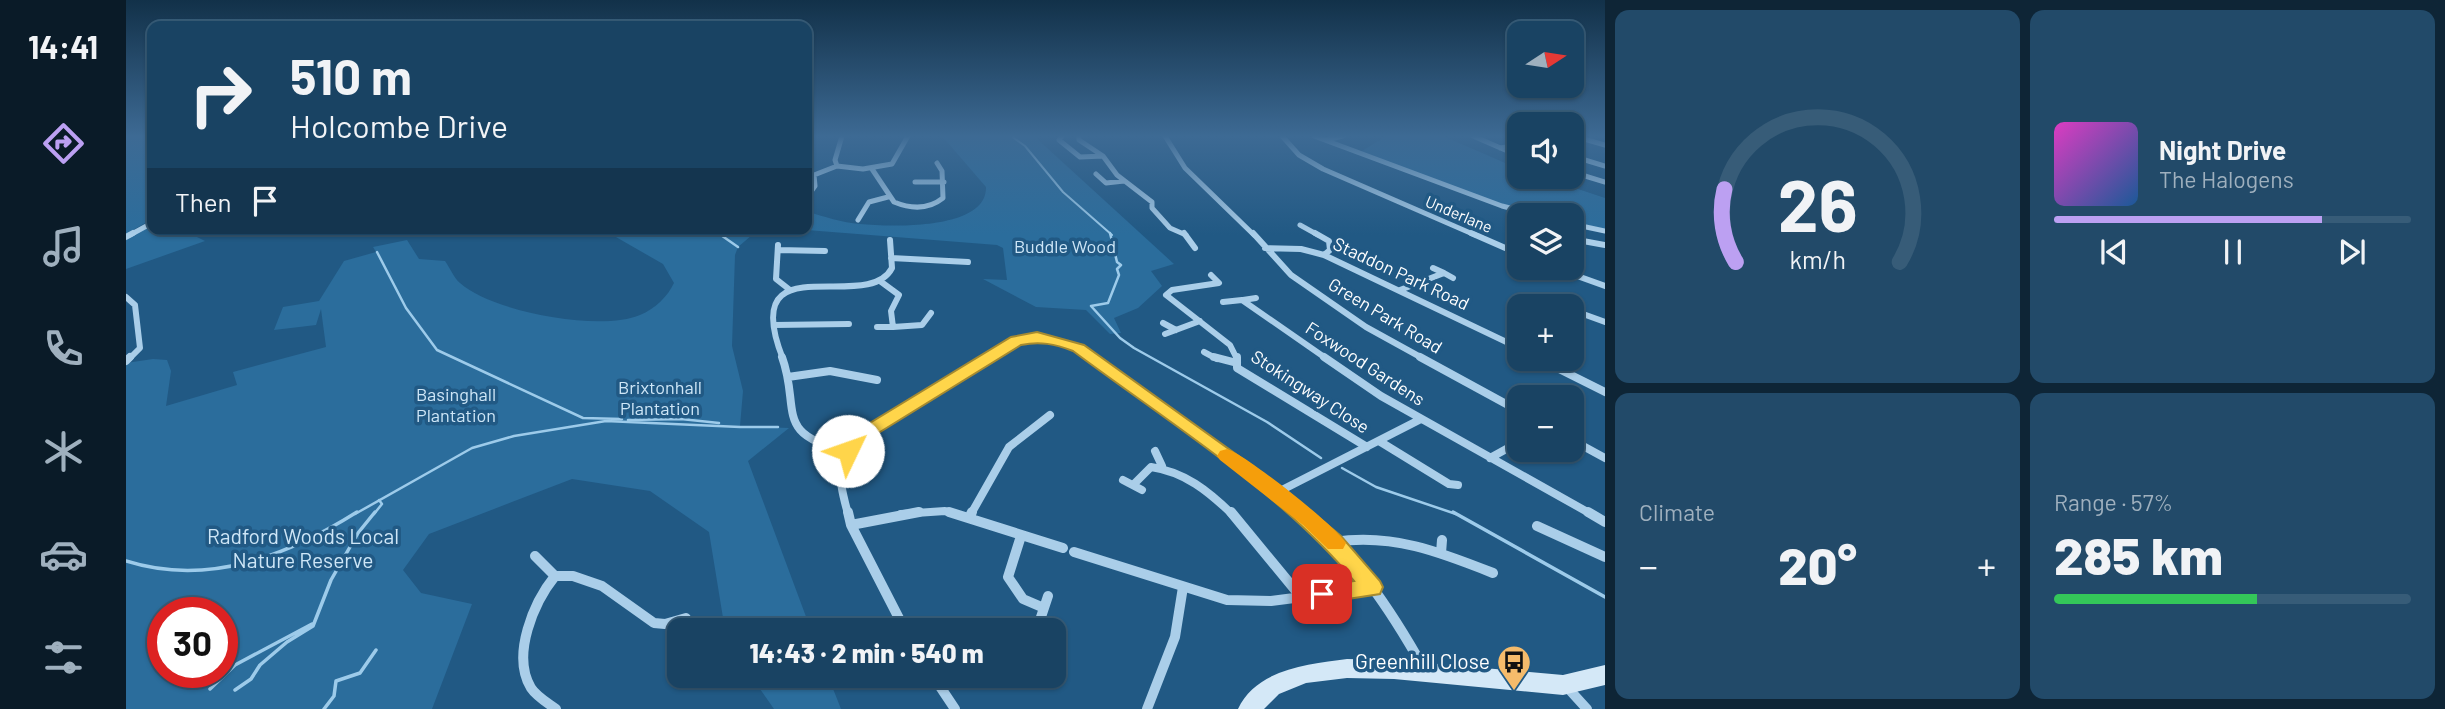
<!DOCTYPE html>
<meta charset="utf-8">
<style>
body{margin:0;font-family:Barlow,sans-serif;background:#224a69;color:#f1f3f6;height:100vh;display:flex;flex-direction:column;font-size:26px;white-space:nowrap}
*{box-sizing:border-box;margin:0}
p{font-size:23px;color:#9fb0be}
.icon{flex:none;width:38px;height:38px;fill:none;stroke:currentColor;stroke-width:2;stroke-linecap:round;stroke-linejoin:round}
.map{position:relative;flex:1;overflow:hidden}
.details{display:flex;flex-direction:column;gap:10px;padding:10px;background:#0e2536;width:840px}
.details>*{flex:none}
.top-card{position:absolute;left:21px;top:21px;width:665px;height:214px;border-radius:14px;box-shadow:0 2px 5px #0004,0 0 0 2px #375c78;background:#194363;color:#f1f3f6;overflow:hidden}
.needle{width:46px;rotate:78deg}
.buttons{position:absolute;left:1381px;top:21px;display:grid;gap:14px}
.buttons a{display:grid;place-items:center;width:77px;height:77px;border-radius:14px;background:#194363;box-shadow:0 2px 5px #0004,0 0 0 2px #375c78;font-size:35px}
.speed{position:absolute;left:21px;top:597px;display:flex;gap:14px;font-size:35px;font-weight:700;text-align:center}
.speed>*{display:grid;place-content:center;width:91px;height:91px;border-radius:50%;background:#194363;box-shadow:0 2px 5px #0004,0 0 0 2px #375c78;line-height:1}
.speed .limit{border:10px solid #d22;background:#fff;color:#111}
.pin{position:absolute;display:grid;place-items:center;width:60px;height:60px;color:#fff;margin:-30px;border-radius:14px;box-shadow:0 4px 10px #0006}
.me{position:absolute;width:77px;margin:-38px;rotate:48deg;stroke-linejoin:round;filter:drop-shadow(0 0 5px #0008)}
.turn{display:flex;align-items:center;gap:24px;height:147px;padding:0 28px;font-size:32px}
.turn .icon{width:91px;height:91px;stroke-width:2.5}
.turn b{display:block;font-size:49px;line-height:60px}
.then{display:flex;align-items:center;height:66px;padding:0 28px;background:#0003;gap:14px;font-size:26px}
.big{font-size:52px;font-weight:800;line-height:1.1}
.details .card{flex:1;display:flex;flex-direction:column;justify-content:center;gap:10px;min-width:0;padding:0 24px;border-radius:14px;background:#224a69}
.details .dial{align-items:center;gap:0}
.dial svg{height:182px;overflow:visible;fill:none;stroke:#375c78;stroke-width:7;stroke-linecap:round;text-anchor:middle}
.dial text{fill:#f1f3f6;stroke:none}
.song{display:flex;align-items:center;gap:21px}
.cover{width:84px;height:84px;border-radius:10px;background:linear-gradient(135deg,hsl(310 70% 55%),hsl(210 70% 35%))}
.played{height:7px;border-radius:4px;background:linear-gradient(90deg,#bca0f2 75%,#375c78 75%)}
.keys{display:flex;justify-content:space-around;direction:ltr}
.heat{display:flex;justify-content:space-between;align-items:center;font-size:38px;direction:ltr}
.charge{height:10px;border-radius:5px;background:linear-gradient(90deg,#34c759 57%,#375c78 0)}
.details .tiles{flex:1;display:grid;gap:10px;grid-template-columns:repeat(2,1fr)}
.trip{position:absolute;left:541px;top:618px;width:399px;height:70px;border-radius:14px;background:#194363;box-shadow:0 2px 5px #0004,0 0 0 2px #375c78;font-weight:800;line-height:70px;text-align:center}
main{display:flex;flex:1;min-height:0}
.dock{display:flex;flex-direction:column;width:126px;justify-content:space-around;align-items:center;background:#0a1b28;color:#9fb0be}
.dock .icon{width:49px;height:49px}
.dock .active{color:#bca0f2}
.dock b{font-size:32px;color:#f1f3f6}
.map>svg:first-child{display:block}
</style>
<main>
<nav class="dock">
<b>14:41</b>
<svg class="icon active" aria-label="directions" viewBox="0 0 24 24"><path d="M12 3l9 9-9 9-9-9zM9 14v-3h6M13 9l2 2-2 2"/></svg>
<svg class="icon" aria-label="music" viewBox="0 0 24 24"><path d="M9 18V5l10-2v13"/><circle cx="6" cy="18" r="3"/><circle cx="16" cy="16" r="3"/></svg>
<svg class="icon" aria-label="phone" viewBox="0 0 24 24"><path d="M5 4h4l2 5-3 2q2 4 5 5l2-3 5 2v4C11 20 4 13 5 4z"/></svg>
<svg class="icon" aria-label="climate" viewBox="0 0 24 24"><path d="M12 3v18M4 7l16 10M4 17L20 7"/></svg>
<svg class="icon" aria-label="car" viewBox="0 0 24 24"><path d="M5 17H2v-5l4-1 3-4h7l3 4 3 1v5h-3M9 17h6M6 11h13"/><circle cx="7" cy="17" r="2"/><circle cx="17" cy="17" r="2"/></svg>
<svg class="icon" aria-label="filters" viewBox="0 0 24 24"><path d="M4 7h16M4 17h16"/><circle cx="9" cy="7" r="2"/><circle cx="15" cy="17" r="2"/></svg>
</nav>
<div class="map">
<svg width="1479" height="709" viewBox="0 0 1479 709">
<rect width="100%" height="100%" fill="#215984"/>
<path fill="#2b6d9c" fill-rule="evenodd" d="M0,136H26V219L0,234Z
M816,136H908L1048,264L1025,271L1036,286L1012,308L988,318L995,333L984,334L960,310L910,307L857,279L881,280L877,248L871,245L668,229H681V212C698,216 716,223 734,224C766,227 861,230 860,187Z
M1260,136H1317L1393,169V177H1416L1479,198V230L1446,223V215H1415L1377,205L1233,153Z
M26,225V229H55L79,241L0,269V240Z
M476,229H633L612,247L609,255L606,346L617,391L614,426L663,428L622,461L685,630H599L583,532L524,491L446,479L303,534L277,570L295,593L346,604L306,709H0V363L27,359L41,360L45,371L40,406L111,385L107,372L200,347L195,309L190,325L148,330L157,307L193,301L218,261L250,252L247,247L281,240L293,259L319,261C324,268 328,278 334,283C366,312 474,332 514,315C529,309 542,296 548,283L537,264ZM37,612H96V672H37Z
M625,676H702L715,709H648Z"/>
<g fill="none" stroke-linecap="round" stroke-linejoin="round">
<path stroke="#9dcbea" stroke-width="2" d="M885,136L899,146L937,192L986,235
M585,229L594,235"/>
<path stroke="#9dcbea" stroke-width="2.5" d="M592,233L612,247
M984,233L991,262L995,265L991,269L993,275L982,303L965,306L994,338L1008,348L1141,422L1195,458
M251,252L280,308L311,350L457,418L496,419
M502,420L555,419L593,423
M613,427H652
M1216,468L1250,487L1330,514
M229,514L346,448L388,436L480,421L614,427
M248,514L256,504L253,500"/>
<path stroke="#9dcbea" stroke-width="3.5" d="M1327,512L1479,597
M0,561C82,587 161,556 231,512
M84,689L109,665L186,624
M109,690L125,679L134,665L161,642L187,626L205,580L232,533L249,512
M198,709L208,696L210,681L234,673L250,650"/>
<path stroke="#aacee9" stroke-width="5" d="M716,136L709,160L711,166L737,169L766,164L782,136
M936,136L933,140L954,157L977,156L991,175L1026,202V208L1044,228L1060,235
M953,136V140L977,156
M1039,136L1059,168L1128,235
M1156,136L1173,155L1197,169L1349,235
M1188,136L1376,206L1411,215
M1347,136L1393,156
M1448,136L1479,145
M1200,140L1217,136
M1374,148L1393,145
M1446,156L1479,166
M746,169L768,202C785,209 802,210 817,198L816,171L811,163
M1446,172L1479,182
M970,174L980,183L998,181
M789,182H818
M681,197L689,186L688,175L711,166
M732,220L743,202L762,197
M1446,224L1479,231
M1174,225L1192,235
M4,235L26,223"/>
<path stroke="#aacee9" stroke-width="6" d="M1058,233L1069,248
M1127,233L1165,275L1240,327L1298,359
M1189,233L1203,241L1204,250L1198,255
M1345,233L1393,254
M0,237L7,233
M1446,239L1479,245
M652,245L650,279L664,290
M1139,248L1175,249L1198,255L1393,348
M652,250L699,251
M765,258L842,262
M1307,268L1318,273
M1429,268L1479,286
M1085,275L1093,283L1046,290L1040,295L1104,345L1111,359
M754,281L773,295L765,311L767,327L796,325L805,313
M1274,290L1318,273L1327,278
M0,297L9,305L14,348L3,359
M1117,300L1130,298
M1097,302L1116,300L1201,359
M1446,310L1479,322
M1037,323L1050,330
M648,325L723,324
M751,327H767
M1039,334L1074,321
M1078,352L1091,359
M657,359C610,240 741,316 766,268L764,240
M860,359C899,334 927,330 966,359"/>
<path stroke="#aacee9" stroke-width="8" d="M656,357C675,409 646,435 722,451
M964,357L1176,514
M1088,357L1111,363
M1111,357V368L1241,447
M1198,357L1255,396L1465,514
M1294,357L1393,411
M1413,359L1479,392
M0,361L4,357
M662,377L704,371L751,380
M1446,440L1479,458
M1253,441L1323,484L1332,485
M1029,451L1036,466
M1364,458L1393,442
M997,480L1016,490
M1007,485L1025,467C1059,472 1082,491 1106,514
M1150,493L1295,419
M722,514C718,499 711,476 717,460C728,431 832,376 863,357
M775,514L819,511L829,514
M845,514L883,447L924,415"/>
<path stroke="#aacee9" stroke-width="10" d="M722,512L725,525L779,630
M823,512L937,548
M1105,512L1175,597
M1174,512C1227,552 1266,612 1298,669
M1462,512L1479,522
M843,518L846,512
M725,525L793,512
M1411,526L1479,557
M895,536L882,577L897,599L918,608
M1208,542C1266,533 1314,552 1367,573
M948,552L1101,600L1145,601L1246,588
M1315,553L1316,540
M409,556L429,576H447L476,586L528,623L539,624L560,618
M429,576C408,602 385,655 405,688C411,697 422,703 430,709
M914,620L922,596
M807,676L829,709
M1440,686L1461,709
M1021,709L1049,637L1057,587"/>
<path fill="#d4e8f7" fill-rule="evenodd" d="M1221,659L1268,660L1437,675L1479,665V685L1437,695L1268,679L1221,678L1180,683L1153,694L1138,709H1112C1130,669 1183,664 1221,659Z"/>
</g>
<linearGradient id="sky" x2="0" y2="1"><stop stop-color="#123149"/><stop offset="0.58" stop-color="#3d6a94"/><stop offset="1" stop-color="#3d6a94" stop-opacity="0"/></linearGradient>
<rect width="1479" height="235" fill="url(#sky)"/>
<path fill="#ffd54a" stroke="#a68a30" stroke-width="2" d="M911,332L958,345L1157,488L1215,536L1254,581L1257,587L1254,594L1196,603L1189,600L1185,594L1189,587L1228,581C1155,492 1039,420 947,351C929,344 914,341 895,345L746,437L728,456H715L712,451L734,429L885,337Z"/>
<path fill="#f59e0b" d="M1101,449C1119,454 1210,526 1220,543L1217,549H1202L1177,525L1094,460L1091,456L1094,451Z"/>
<defs>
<g id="bus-pin" transform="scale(1.75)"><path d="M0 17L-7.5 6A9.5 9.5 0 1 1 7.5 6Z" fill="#f5bb6b" stroke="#215984"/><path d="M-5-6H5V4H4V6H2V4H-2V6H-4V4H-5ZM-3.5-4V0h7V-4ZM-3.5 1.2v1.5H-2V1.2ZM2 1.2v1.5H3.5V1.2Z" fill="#111"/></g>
</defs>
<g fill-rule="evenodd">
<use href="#bus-pin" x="1388" y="662"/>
</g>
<g text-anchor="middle" stroke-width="7" stroke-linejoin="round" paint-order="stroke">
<g font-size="16" fill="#fff" stroke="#215984">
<text transform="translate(1333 214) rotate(23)" y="6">Underlane</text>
</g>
<g font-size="18" fill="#cee6f7" stroke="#215984">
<text x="939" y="253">Buddle Wood</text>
<text x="534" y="394">Brixtonhall<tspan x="534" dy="21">Plantation</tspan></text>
<text x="330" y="401">Basinghall<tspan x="330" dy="21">Plantation</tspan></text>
</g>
<g font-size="18" fill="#fff" stroke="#215984">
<text transform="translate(1275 274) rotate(25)" y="6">Staddon Park Road</text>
<text transform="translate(1259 316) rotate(31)" y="6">Green Park Road</text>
<text transform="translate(1239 364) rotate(33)" y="6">Foxwood Gardens</text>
<text transform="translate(1184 392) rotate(33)" y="6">Stokingway Close</text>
</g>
<g font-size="21" fill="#cee6f7" stroke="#215984">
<text x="177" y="544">Radford Woods Local<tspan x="177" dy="24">Nature Reserve</tspan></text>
</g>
<g font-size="21" fill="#fff" stroke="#215984" text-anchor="end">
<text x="1364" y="669">Greenhill Close</text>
</g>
</g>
</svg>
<div class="buttons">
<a><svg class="needle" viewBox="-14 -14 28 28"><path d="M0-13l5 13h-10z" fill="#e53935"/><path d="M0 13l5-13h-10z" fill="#9fb0be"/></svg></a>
<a><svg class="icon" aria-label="sound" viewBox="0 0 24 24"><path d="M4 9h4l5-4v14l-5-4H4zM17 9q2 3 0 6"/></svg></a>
<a><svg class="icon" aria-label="layers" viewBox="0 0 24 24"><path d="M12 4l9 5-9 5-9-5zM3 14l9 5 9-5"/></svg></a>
<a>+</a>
<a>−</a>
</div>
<div class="speed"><div class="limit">30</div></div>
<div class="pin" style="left:1196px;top:594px;background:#d93025"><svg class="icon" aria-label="arrive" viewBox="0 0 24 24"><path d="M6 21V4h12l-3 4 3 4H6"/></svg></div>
<svg class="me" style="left:722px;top:451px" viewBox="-20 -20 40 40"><circle r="19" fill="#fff"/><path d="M0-13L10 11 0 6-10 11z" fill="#ffd54a"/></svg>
<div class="trip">14:43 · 2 min · 540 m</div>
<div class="top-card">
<div class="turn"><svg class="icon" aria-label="right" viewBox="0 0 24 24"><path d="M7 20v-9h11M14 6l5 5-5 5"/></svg><div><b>510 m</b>Holcombe Drive</div></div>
<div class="then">Then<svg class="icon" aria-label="arrive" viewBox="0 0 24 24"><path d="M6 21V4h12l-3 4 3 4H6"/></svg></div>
</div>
</div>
<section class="details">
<div class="tiles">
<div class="card dial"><svg viewBox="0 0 100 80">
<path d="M14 69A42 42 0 1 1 86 69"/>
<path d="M14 69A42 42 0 0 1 9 37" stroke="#bca0f2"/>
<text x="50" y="56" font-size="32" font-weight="700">26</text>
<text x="50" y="72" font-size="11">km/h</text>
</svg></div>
<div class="card">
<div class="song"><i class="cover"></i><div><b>Night Drive</b><p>The Halogens</p></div></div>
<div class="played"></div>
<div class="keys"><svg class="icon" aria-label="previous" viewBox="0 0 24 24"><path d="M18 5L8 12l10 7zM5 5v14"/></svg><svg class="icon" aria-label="pause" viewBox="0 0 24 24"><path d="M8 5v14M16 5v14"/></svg><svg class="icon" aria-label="next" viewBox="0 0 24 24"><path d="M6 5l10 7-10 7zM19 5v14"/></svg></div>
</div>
<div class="card"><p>Climate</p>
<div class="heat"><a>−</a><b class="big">20°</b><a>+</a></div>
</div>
<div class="card"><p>Range · 57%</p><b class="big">285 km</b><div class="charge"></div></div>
</div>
</section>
</main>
